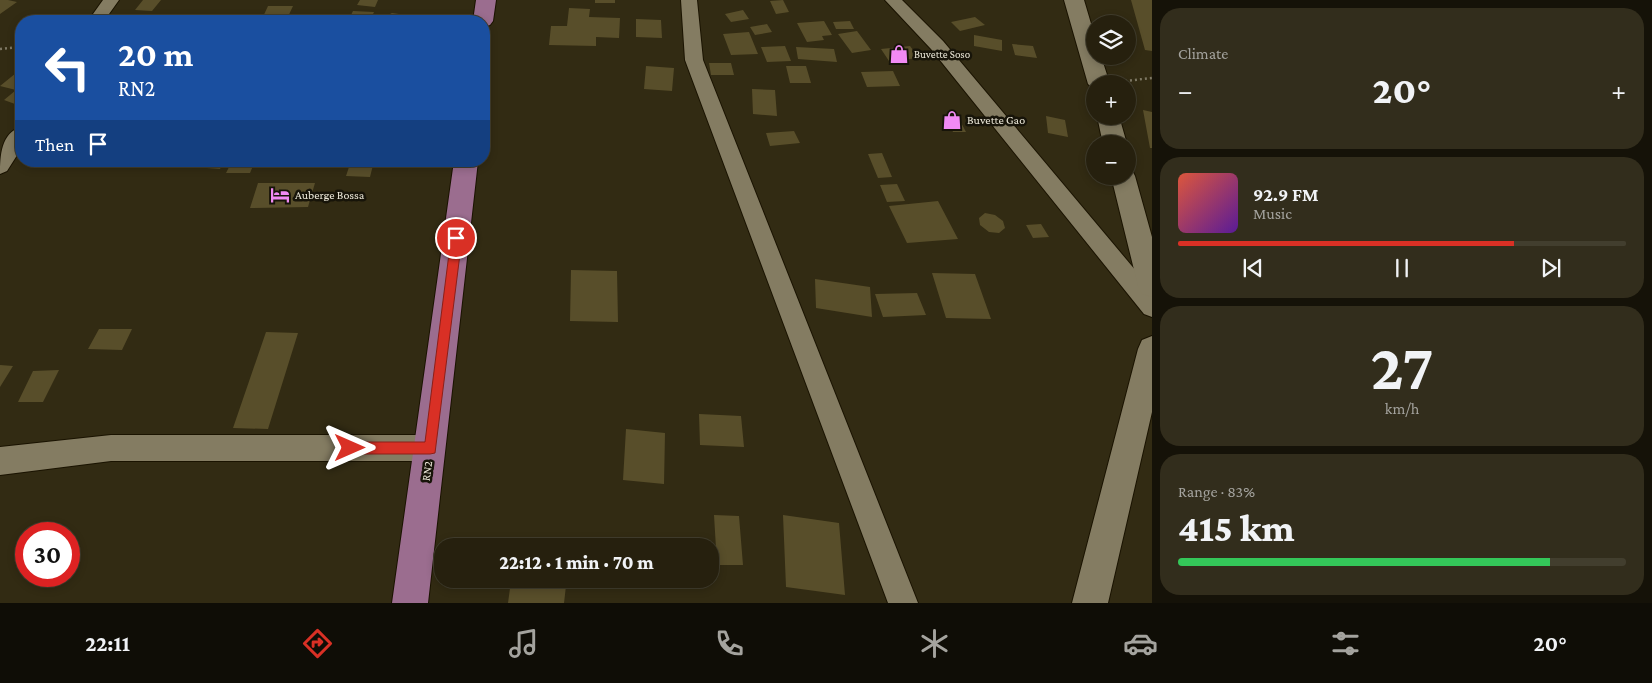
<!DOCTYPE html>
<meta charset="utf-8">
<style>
body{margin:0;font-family:"Crimson Pro",serif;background:#322d1c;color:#f1f3f6;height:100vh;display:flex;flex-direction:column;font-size:19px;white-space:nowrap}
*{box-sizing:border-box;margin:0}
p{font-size:16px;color:#a4a39e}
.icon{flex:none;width:28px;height:28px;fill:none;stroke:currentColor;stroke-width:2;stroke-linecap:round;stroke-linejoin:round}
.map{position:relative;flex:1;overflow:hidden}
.sheet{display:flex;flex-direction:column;gap:8px;padding:8px;background:#151208;width:500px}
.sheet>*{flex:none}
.guide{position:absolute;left:15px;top:15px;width:475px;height:152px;border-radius:20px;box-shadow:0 2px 8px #0003,0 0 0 1px #423e2e;background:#1a4fa0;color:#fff;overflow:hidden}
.buttons{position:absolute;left:1086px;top:15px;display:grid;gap:10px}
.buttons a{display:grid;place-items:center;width:50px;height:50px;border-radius:50%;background:#26200e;box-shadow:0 2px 8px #0003,0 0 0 1px #423e2e;font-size:25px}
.speed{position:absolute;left:15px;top:522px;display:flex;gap:10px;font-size:25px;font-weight:700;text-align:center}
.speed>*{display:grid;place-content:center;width:65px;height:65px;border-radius:50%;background:#26200e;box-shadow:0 2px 8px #0003,0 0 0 1px #423e2e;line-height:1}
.speed .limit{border:8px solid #d22;background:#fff;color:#111}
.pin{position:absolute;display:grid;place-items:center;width:42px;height:42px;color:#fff;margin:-21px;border:2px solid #fff;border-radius:50%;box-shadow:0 1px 5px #0007}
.me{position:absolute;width:55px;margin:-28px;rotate:90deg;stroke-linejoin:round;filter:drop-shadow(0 0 4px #0008)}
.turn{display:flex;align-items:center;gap:18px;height:105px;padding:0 20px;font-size:22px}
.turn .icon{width:65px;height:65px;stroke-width:2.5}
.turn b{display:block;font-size:35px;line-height:42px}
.then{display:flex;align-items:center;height:48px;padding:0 20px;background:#0003;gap:10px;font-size:19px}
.big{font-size:38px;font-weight:800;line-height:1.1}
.sheet .card{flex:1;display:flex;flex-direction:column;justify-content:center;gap:8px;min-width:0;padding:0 18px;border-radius:20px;background:#322d1c}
.sheet .dial{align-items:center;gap:0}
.dial b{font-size:65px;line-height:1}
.song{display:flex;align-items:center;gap:15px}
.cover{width:60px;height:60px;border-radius:8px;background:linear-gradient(135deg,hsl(10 70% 55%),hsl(270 70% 35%))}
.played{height:5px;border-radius:2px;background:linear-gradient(90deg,#d93025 75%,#423e2e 75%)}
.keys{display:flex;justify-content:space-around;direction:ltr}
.heat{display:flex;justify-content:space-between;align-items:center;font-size:28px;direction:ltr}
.charge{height:8px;border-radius:4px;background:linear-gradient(90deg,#34c759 83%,#423e2e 0)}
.trip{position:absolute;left:434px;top:538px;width:285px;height:50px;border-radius:20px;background:#26200e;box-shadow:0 2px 8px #0003,0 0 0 1px #423e2e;font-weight:800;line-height:50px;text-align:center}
.dock{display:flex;height:80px;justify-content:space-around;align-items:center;background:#0f0d06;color:#a4a39e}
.dock .icon{width:35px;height:35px}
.dock .on{color:#d93025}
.dock b{font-size:22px;color:#f1f3f6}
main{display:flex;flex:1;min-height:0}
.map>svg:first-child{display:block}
</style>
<main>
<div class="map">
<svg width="1152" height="603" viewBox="0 0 1152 603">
<rect width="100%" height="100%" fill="#322b13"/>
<path fill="#584e2a" d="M0,0H8L17,2L0,14Z
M143,0H161L152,11L135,10Z
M360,0H378L375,7L357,5Z
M595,0H615V3H595Z
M783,0L789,12L776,14L770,1Z
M1131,0H1152V51L1145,50Z
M268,6H293L286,21H261Z
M569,8L590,9L589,17L620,18L619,38L596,37V46L549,45L551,26H567Z
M743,10L749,19L731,22L725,14Z
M353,11L374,12L370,21H348Z
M392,13L399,14L403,17L402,21H384L386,16Z
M975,17L985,25L960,31L951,22Z
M636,19L661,20L662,38L636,37Z
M824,21L832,35L822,36L824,40L807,42L797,23Z
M850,21L854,29H836L833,22Z
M767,24L772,32L755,35L750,27Z
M857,31L871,50L852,53L838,34Z
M749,32L758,54L731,55L723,34Z
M974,35L1002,40V51L974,46Z
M1012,44L1033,46L1037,58L1015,55Z
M785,46L791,61L767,62L761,47Z
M910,46L919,58L889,61L881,49Z
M796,47L834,49L837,62L798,59Z
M709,63H731L734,75H711Z
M646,66L674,68L672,91L644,89Z
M786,66H806L811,83H790Z
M21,69V86L16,90L0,86Z
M893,71L900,86L867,87L861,72Z
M752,89L775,90L777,116L753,114Z
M16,90L21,92V99L15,104L4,100Z
M1143,110L1152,112V148H1150Z
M945,115H957L966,132H953Z
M1046,116L1065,120L1068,137L1048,133Z
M794,131L800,143L770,146L766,133Z
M882,153L892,177L878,178L868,154Z
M183,161H224L220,169L180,166Z
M232,161H255L250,173H226Z
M351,161H374L370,177L346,176Z
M258,183H315L308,207L250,208Z
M897,184L905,201L887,202L880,185Z
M938,201L958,239L907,243L889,206Z
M985,213L995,215L1003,221L1005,228L999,233L989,232L980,225L979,218Z
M1041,224L1049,237L1033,238L1026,225Z
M571,270L617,271L618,322L570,321Z
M932,273L975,274L991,319L946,318Z
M815,279L870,287L872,317L816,308Z
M917,293L926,315L883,317L875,294Z
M99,329H132L122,350L88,349Z
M266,332L298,333L268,429L233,428Z
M0,365L13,366L0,387Z
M59,370L43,402H18L33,371Z
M699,414L741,416L744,447L700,445Z
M626,429L665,433L664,484L623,480Z
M714,515L739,516L743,565H717Z
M783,515L839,523L845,595L786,587Z
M511,581L566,586L564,603H508Z"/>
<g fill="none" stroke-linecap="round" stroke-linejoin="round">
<g stroke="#1a1300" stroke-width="2">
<path id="street" d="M103,0H119L104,21H88Z
M681,0H697L703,60L918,603H888L685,60Z
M885,0H902L943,41L1152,290V317L1144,314L931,49Z
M21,127V149L7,171L0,174C0,156 1,133 21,127Z
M111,435H430L440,439L444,448L440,457L430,461H111L0,475V447Z"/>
</g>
<g stroke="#1a1300" stroke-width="2">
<path id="secondary" d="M1064,0H1084L1095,37V56H1101L1110,84H1095V90L1088,84Z
M1097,116H1119L1127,144H1103Z
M1128,168L1132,170L1135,176L1152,237V297L1142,294L1138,286L1111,176H1128Z
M1152,336V412L1108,603H1072L1138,349L1142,340Z"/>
</g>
<g stroke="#1a1300" stroke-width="2">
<path id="primary" d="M476,0H496L493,21L490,25L484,27V21H473Z
M454,161H478L428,603H392Z"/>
</g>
<path stroke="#7e7864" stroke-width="2.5" stroke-dasharray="2 3" stroke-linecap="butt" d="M0,49L21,47
M1125,81L1152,78"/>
<use href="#street" fill="#847c62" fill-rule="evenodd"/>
<use href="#secondary" fill="#847c62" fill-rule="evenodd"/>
<use href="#primary" fill="#9b6d8f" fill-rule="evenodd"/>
</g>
<path fill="#d93025" stroke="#8d1f18" d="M456,234L462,238L435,453L430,454H350L346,453L344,448L346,444L350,442H425L451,238Z"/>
<defs>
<g id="shop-bare" transform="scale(1.5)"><path d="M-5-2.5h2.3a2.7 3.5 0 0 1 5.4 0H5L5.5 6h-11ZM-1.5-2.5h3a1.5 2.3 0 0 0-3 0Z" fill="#f18af4" stroke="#171409" stroke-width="2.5" paint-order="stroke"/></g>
<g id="hotel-bare" transform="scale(1.5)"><path d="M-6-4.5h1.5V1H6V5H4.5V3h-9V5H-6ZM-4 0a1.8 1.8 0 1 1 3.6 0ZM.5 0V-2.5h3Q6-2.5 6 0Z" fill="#f18af4" stroke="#171409" stroke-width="2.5" paint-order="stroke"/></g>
</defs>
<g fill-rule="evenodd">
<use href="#shop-bare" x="899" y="54"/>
<use href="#shop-bare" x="952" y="120"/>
<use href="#hotel-bare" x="280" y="195"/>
</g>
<g text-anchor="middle" stroke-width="5" stroke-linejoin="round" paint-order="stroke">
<g font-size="11" fill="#ebe7d8" stroke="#171409" text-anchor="start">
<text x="914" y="58">Buvette Soso</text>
</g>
<g font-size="12" fill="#ebe7d8" stroke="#171409" text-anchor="start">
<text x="967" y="124">Buvette Gao</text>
<text x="295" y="199">Auberge Bossa</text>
</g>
<g font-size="12" fill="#ebe7d8" stroke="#171409">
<text transform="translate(427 471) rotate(-82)" y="4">RN2</text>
</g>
</g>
</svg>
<div class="buttons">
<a><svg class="icon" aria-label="layers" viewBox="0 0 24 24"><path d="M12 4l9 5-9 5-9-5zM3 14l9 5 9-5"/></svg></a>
<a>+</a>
<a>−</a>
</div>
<div class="speed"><div class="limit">30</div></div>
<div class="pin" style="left:456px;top:238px;background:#d93025"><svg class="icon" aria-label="arrive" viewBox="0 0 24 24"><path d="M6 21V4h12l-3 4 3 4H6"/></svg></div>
<svg class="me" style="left:350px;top:448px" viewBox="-20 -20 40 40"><path d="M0-17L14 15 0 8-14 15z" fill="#d93025" stroke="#fff" stroke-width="4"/></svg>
<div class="trip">22:12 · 1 min · 70 m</div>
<div class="guide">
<div class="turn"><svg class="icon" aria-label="left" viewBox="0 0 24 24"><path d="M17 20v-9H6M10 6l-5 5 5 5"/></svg><div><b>20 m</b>RN2</div></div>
<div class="then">Then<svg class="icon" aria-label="arrive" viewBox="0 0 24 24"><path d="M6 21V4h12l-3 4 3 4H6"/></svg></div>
</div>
</div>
<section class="sheet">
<div class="card"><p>Climate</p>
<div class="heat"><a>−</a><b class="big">20°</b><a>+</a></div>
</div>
<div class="card">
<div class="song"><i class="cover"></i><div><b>92.9 FM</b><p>Music</p></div></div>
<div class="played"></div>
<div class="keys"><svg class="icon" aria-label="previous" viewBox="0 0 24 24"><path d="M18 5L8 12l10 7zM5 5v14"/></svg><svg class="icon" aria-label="pause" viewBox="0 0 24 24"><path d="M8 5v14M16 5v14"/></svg><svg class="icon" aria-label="next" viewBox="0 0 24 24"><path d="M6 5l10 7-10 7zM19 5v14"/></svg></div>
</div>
<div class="card dial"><b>27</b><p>km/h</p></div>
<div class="card"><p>Range · 83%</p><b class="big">415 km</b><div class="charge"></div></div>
</section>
</main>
<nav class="dock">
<b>22:11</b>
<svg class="icon on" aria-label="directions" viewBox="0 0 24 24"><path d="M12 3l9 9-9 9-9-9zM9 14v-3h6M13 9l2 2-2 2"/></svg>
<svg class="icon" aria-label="music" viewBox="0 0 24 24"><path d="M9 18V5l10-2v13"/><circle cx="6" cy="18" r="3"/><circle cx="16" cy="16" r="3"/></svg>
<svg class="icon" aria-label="phone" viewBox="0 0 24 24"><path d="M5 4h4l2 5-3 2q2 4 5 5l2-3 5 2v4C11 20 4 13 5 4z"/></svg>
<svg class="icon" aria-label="climate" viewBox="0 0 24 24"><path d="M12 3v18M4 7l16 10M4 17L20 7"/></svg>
<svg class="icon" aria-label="car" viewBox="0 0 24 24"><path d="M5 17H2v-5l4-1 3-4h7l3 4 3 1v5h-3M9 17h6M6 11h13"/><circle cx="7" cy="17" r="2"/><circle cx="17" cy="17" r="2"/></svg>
<svg class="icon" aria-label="filters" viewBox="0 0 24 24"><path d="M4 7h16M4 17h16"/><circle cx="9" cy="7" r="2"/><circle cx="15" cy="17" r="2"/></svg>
<b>20°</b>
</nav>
